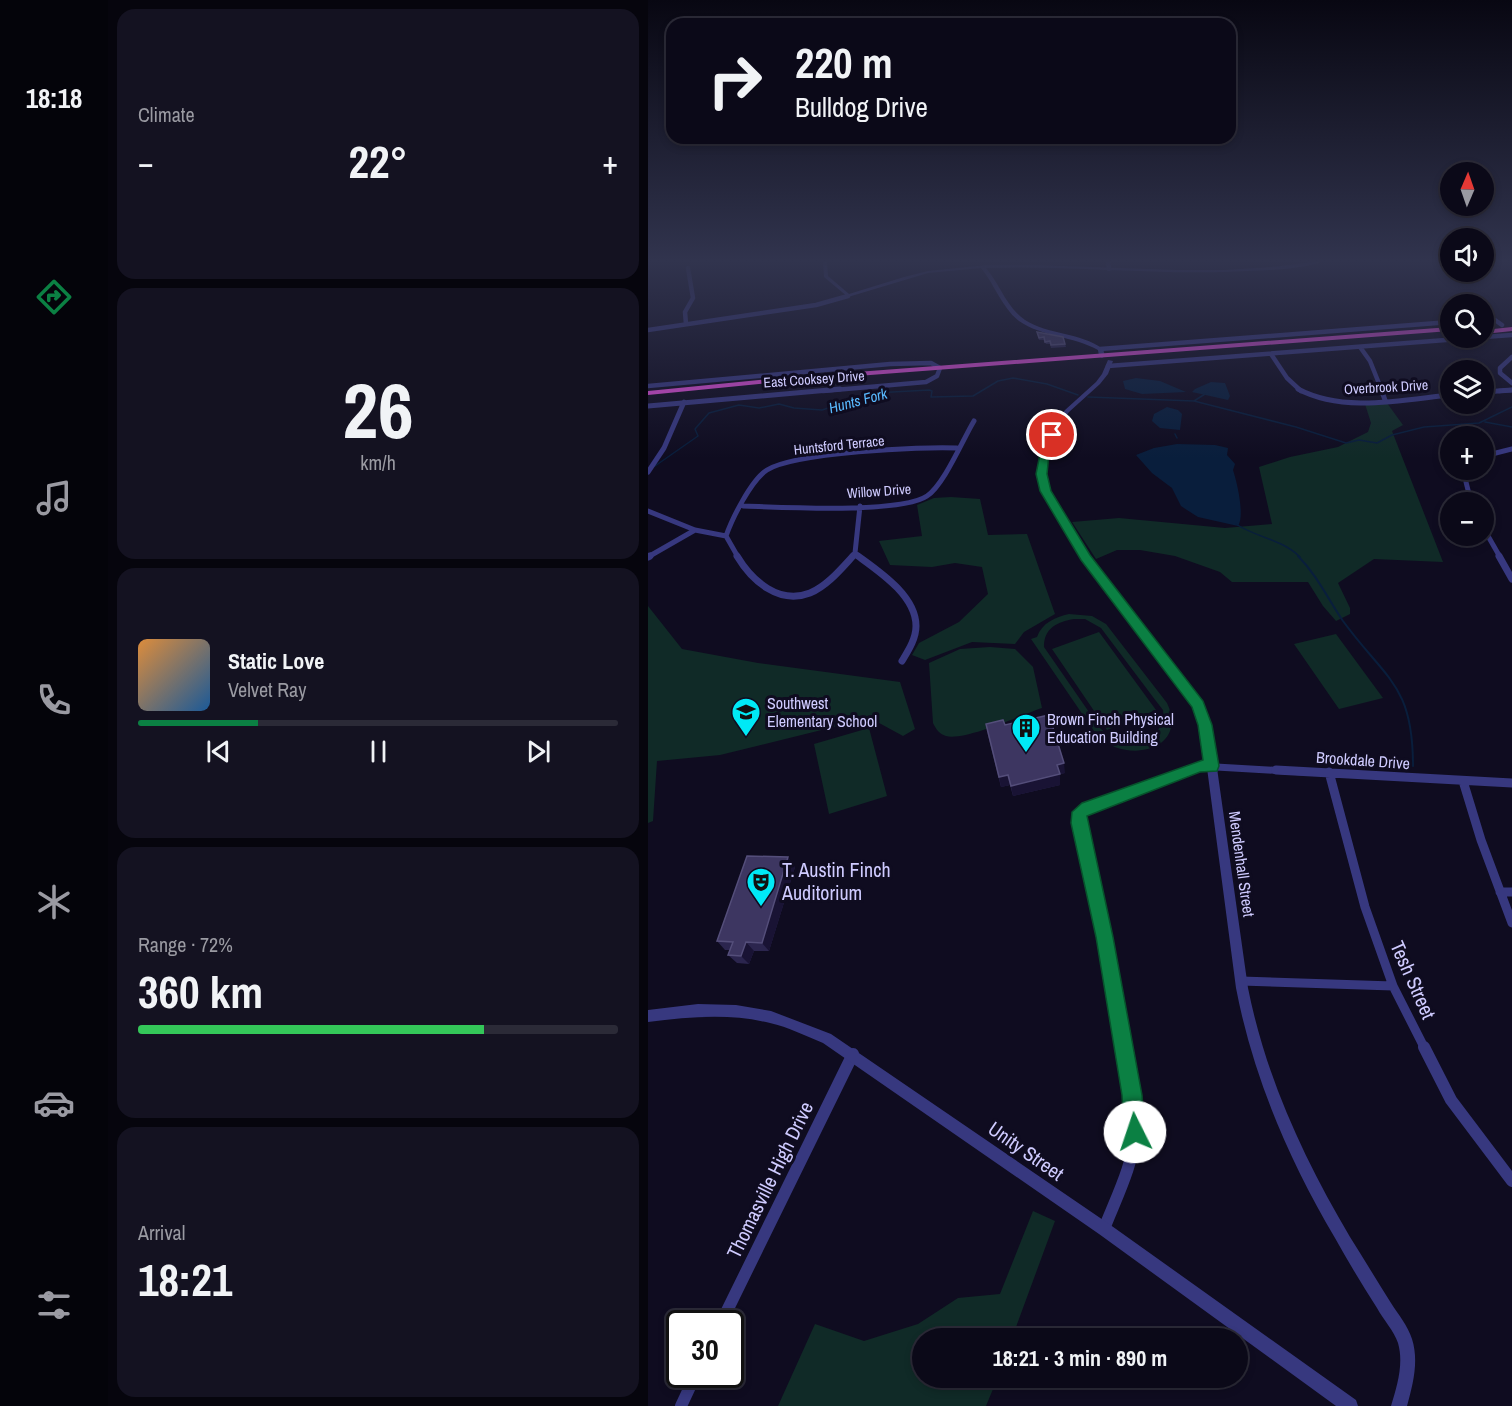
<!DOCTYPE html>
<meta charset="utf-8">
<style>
body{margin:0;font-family:"Archivo Narrow",sans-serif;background:#141221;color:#f1f3f6;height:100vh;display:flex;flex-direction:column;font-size:22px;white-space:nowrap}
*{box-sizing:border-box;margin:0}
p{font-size:20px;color:#9a9aa2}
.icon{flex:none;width:33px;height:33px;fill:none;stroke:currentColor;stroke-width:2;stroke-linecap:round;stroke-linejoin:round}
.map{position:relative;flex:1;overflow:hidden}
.side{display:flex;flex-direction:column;gap:9px;padding:9px;background:#06050d;width:540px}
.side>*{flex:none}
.hud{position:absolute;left:18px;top:18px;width:570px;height:126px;border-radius:18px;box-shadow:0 3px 9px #0003,0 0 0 2px #2b2a37;background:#0b0918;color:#f1f3f6;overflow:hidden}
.needle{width:39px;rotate:2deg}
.fabs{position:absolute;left:792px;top:162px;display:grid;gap:12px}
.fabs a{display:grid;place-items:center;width:54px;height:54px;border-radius:50%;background:#0b0918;box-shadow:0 3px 9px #0003,0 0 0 2px #2b2a37;font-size:30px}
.speed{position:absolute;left:18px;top:1310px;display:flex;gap:12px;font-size:30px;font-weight:700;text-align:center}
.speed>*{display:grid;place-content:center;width:78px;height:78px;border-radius:50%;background:#0b0918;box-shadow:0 3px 9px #0003,0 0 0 2px #2b2a37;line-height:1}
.speed .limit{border:3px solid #111;border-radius:9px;background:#fff;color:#111}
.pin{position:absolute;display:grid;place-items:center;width:51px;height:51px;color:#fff;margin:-26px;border:3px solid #fff;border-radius:50%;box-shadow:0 2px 6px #0007}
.me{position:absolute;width:66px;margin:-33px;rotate:356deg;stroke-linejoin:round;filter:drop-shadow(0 0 4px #0008)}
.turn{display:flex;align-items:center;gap:21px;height:126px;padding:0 30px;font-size:27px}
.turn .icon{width:78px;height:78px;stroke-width:2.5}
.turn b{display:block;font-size:42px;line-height:51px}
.big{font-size:45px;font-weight:800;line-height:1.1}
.side .tile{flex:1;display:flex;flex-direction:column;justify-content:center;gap:9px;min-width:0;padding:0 21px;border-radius:18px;background:#141221}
.side .dial{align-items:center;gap:0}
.dial b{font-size:78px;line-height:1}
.song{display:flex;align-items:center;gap:18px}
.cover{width:72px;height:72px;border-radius:9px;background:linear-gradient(135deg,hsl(30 70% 55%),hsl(210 70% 35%))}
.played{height:6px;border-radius:3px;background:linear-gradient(90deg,#0b8043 25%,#2b2a37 25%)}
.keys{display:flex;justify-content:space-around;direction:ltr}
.heat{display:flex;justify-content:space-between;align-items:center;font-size:33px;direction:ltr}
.charge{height:9px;border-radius:4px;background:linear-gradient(90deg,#34c759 72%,#2b2a37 0)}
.trip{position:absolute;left:264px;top:1328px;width:336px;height:60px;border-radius:30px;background:#0b0918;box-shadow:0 3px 9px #0003,0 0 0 2px #2b2a37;font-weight:800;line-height:60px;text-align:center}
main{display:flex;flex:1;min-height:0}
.tabs{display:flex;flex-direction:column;width:108px;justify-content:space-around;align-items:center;background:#04040a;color:#9a9aa2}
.tabs .icon{width:42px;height:42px}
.tabs .selected{color:#0b8043}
.tabs b{font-size:27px;color:#f1f3f6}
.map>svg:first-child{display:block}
</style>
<main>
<nav class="tabs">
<b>18:18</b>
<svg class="icon selected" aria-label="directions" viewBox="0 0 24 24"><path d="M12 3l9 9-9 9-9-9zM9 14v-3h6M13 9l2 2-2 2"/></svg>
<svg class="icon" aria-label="music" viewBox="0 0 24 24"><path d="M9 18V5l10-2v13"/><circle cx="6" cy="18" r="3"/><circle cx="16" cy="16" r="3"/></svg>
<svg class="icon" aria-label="phone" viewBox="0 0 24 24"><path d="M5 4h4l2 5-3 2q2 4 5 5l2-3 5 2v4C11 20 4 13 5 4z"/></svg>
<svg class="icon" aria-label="climate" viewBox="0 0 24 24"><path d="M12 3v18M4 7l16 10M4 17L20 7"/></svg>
<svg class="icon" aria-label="car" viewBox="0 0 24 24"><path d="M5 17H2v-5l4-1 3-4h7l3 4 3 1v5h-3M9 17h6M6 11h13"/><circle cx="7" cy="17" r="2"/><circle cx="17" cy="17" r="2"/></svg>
<svg class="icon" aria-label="filters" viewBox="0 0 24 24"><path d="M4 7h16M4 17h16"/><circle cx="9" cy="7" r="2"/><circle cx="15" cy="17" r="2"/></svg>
</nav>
<section class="side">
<div class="tile"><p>Climate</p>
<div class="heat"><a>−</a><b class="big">22°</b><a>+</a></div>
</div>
<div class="tile dial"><b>26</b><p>km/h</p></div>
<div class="tile">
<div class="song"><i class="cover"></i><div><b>Static Love</b><p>Velvet Ray</p></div></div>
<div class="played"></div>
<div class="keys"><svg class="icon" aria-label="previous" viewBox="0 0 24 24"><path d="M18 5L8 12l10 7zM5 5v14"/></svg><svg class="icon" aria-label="pause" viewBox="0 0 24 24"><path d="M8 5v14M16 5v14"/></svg><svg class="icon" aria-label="next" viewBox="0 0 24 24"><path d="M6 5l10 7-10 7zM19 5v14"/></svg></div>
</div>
<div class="tile"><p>Range · 72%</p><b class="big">360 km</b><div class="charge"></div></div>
<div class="tile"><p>Arrival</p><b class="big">18:21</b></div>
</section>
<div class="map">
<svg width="864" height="1406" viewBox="0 0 864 1406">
<rect width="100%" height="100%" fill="#0f0c20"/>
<path fill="#102a27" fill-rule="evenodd" d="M739,403L755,425L744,431L795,562L726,559L690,583L702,608V614L688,621L675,606L660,582H584L572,572L527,556L492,550H469L448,559L424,522L471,518L577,528L624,524L611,467L642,457L690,447L720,432L723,423L717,404Z
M303,497L332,499L340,535L379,534L407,614L376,632L367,644L324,642L277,660L264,655L271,643L311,622L340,594L334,567L307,563L284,567L242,565L231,541L274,536L269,505L286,498Z
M0,606L34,649L110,663L252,682L267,729L255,736L222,718L72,755L9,761L5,821L0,823Z
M421,614L444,616L458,624L519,703C541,750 480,764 450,737L383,639L389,637C394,623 407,617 421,614ZM426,619H437L453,628L508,701L515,710L516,719C506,747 472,748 452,728L396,647C396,628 409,622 426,619Z
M451,632L508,710L459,730L404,649Z
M688,634L735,698L691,709L646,644Z
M342,647L367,649L385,667L394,708C373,715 317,741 298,736C291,734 288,729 285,723L281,663L312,649Z
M221,728L239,796L181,814L166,744Z
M385,1211L407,1221L364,1338H274V1377H350L338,1406H130L167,1324L216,1341L270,1324L310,1298L352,1294Z"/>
<path fill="#091e3c" d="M488,378L512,381L538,392L494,394L477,389L475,381Z
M563,382L577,383L582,396L580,400L544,392L547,389Z
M519,407L530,410L534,414L532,430L512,428L504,421L506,414Z
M529,444L567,445L580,448L579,455L587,464L585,470C589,482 597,516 590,526L550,517L539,510L533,506L524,488L504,473L488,455L506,448Z"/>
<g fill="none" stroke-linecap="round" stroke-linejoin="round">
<path stroke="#091e3c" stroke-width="1.5" d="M440,397L546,401L648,427L698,443L711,440L729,443L744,435L776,427L831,423L864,407
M546,401L557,394
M837,422L864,427
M527,434L529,438
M7,466L50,436L47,429L61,413L91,405L111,408L131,404L146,408L174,410L226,393L281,390L284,391L283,397L325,396L350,381L365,378L399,384L430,395
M588,524C609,538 634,539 652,557"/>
<path stroke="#091e3c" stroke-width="2" d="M650,556C669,575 680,599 695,621C738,680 765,684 765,766"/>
<path stroke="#37387f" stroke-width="4.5" d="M460,262L461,269
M836,320H847L854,325
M38,324L37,312L45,298L40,268
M0,330L168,305L200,296
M836,337L864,335
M712,347L722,361L734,391
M452,349L802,322
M623,354L639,378L653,391
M864,357L852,368V373L864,383
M460,366L824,338
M0,386L242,364L283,363L292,368L289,376L278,382L175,391
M851,391L864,390"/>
<path stroke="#37387f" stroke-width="5" d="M650,389C695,413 754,400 802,395
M733,389L737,400
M836,392L864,390
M0,406L192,389
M836,456L864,449
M821,470L818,482L823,502
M0,472L16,448L36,402
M95,506C131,507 253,514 279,496C296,485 315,439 326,421
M0,511L47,530L78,536
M836,529L852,557
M78,536C84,519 103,480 119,470C145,453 274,446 309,448
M78,536L90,557
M207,553L212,557
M207,553L212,506
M0,557L47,530
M203,557L207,553"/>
<path stroke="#37387f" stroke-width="7" d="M89,556C104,581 131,605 162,593C179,586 193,569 205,556
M210,556C232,572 268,596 268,626C268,639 260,651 254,661
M851,556L864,579
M0,557L2,556
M535,772L551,766L656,772"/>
<path stroke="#37387f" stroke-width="9" d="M628,770L864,783
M681,772L717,907L745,986L777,1049
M815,781L833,840L864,923
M852,892H864
M593,981L745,986
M476,1049L456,937L431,823V812L540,770"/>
<path stroke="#37387f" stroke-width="12" d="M776,1047L803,1100L864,1181
M456,1229C468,1198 486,1164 487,1131C488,1103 480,1075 476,1047
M73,1323L205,1054
M33,1406L48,1374"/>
<path fill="#37387f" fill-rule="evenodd" d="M175,262H179L180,276L201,294L256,277L280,271L339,265H386L529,270H577L624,267L665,262H673C656,269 620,270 600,271C513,276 425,265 338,268C352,284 358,307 377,320C400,335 432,332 455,349L457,356L454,358L451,356L450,350C425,336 394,337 371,321C354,308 347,285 333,268L280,273L200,297L176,277Z
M460,360L465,361L460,374L452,384L421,412L413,423L400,454L397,482L440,556L555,705L562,730L569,768L600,988C618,1078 656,1159 702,1237C716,1259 729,1281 743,1303C750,1314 760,1326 764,1339C771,1361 765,1384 759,1406H743C749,1386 756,1364 750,1343C746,1331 735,1319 729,1308C714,1285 700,1261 687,1238C641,1160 605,1077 588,988L559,768L552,730L546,706L434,559L391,482L394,454L407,423L417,410L448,382L454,374Z
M50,1004L88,1005L123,1011L183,1034L461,1224L708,1400L710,1406H688L451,1234L175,1043C158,1036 140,1027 122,1023C81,1013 41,1017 0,1022V1010Z"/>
<path fill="#da4cd4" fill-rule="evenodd" d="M802,327V331L130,382L0,395V391L130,378Z
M864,327V331L836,334V330Z"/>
</g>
<path fill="#2b254e" d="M389,332L417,344L418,347L403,348L402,344H398L396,340H391Z
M338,724L357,725L417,773L412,774V785L365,796L362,785L353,787L340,735Z
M147,867L121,951H106L101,964L89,963L80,955L82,950H77L69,941Z"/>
<path fill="#191334" d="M416,763L417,773L412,774V785L365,796L363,786L409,765Z
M360,775L362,785L353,787L351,777Z
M140,857L147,867L121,951L114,943Z
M98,942L106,951L101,964L93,956Z"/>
<path fill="#3d3661" stroke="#544e7a" stroke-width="1.5" d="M389,332L415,337L417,344L403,345L402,341L397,342L396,337L391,338Z
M401,715L416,763L409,765L412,774L363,786L360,775L351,777L338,724L355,720L357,725Z
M99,856L140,857L114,943L98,942L93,956L80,955L85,942L69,941Z"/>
<linearGradient id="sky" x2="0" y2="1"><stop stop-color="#080712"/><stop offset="0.57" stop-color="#31344e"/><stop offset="1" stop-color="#31344e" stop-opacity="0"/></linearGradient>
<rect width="864" height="458" fill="url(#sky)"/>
<path fill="#0b8043" stroke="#07532c" stroke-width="1.5" d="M400,433L409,435L401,454L399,474L403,491L442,555L555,701L564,725L571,766L569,771L552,772L439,816L465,937L494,1095L497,1132L494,1140L487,1142L479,1140L476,1132L474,1095L448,937L423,823L424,812L434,803L555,760L550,725L544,707L433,560L392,491L388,474L392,454Z"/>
<defs>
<g id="school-pin" transform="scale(1.5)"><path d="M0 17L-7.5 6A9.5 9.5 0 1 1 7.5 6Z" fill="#00e9f6" stroke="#0f0c20"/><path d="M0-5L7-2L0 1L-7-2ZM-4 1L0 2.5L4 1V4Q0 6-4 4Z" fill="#111"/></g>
<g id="building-pin" transform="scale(1.5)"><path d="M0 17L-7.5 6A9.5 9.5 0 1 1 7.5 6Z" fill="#00e9f6" stroke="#0f0c20"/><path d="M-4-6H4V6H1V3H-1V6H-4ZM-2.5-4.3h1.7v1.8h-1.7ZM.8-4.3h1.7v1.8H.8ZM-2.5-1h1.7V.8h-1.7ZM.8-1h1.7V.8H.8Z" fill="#111"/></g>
<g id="theatre-pin" transform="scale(1.5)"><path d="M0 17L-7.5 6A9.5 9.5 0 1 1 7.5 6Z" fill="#00e9f6" stroke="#0f0c20"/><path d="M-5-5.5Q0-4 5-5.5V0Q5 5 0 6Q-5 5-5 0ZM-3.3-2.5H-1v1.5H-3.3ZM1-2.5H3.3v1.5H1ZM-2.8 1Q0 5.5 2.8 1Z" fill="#111"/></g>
</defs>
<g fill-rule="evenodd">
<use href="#school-pin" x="98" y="712"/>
<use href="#building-pin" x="378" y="728"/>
<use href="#theatre-pin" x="113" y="882"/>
</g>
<g text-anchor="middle" stroke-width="6" stroke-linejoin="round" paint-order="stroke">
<g font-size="14" fill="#cfcbff" stroke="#0f0c20">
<text transform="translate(166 379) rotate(-4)" y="5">East Cooksey Drive</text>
<text transform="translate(738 387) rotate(-3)" y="5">Overbrook Drive</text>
<text transform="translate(191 445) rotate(-6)" y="5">Huntsford Terrace</text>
<text transform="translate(231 491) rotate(-4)" y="5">Willow Drive</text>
</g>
<g font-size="15" font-style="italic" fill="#59baff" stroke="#0f0c20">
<text transform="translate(210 401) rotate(-15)" y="5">Hunts Fork</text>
</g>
<g font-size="16" fill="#cfcbff" stroke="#0f0c20" text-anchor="start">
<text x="119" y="709">Southwest<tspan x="119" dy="18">Elementary School</tspan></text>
<text x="399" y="725">Brown Finch Physical<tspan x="399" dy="18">Education Building</tspan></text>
</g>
<g font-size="16" fill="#cfcbff" stroke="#0f0c20">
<text transform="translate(715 760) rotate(4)" y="6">Brookdale Drive</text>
<text transform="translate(594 864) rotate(82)" y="6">Mendenhall Street</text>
</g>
<g font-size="20" fill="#cfcbff" stroke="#0f0c20" text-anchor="start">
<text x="134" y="877">T. Austin Finch<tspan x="134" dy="23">Auditorium</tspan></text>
</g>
<g font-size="20" fill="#cfcbff" stroke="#0f0c20">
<text transform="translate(765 980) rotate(66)" y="7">Tesh Street</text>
<text transform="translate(378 1151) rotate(35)" y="7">Unity Street</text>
<text transform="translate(122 1180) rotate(-64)" y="7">Thomasville High Drive</text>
</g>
</g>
</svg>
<div class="fabs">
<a><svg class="needle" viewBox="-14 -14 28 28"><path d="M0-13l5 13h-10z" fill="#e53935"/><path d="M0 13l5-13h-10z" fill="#9a9aa2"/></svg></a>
<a><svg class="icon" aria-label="sound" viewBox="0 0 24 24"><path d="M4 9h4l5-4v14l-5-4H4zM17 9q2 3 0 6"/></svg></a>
<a><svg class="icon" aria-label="search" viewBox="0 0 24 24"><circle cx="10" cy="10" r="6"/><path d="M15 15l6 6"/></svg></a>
<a><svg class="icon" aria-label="layers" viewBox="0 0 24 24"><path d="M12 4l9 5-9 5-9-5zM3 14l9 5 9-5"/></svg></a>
<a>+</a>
<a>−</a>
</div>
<div class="speed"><div class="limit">30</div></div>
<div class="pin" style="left:404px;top:435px;background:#d93025"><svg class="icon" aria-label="arrive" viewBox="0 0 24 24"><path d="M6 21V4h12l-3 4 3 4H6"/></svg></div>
<svg class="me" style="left:487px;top:1132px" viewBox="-20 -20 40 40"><circle r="19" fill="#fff"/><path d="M0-13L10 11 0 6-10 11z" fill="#0b8043"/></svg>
<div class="trip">18:21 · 3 min · 890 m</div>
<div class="hud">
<div class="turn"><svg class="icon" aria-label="right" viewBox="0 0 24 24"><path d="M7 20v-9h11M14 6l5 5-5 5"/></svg><div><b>220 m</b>Bulldog Drive</div></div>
</div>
</div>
</main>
